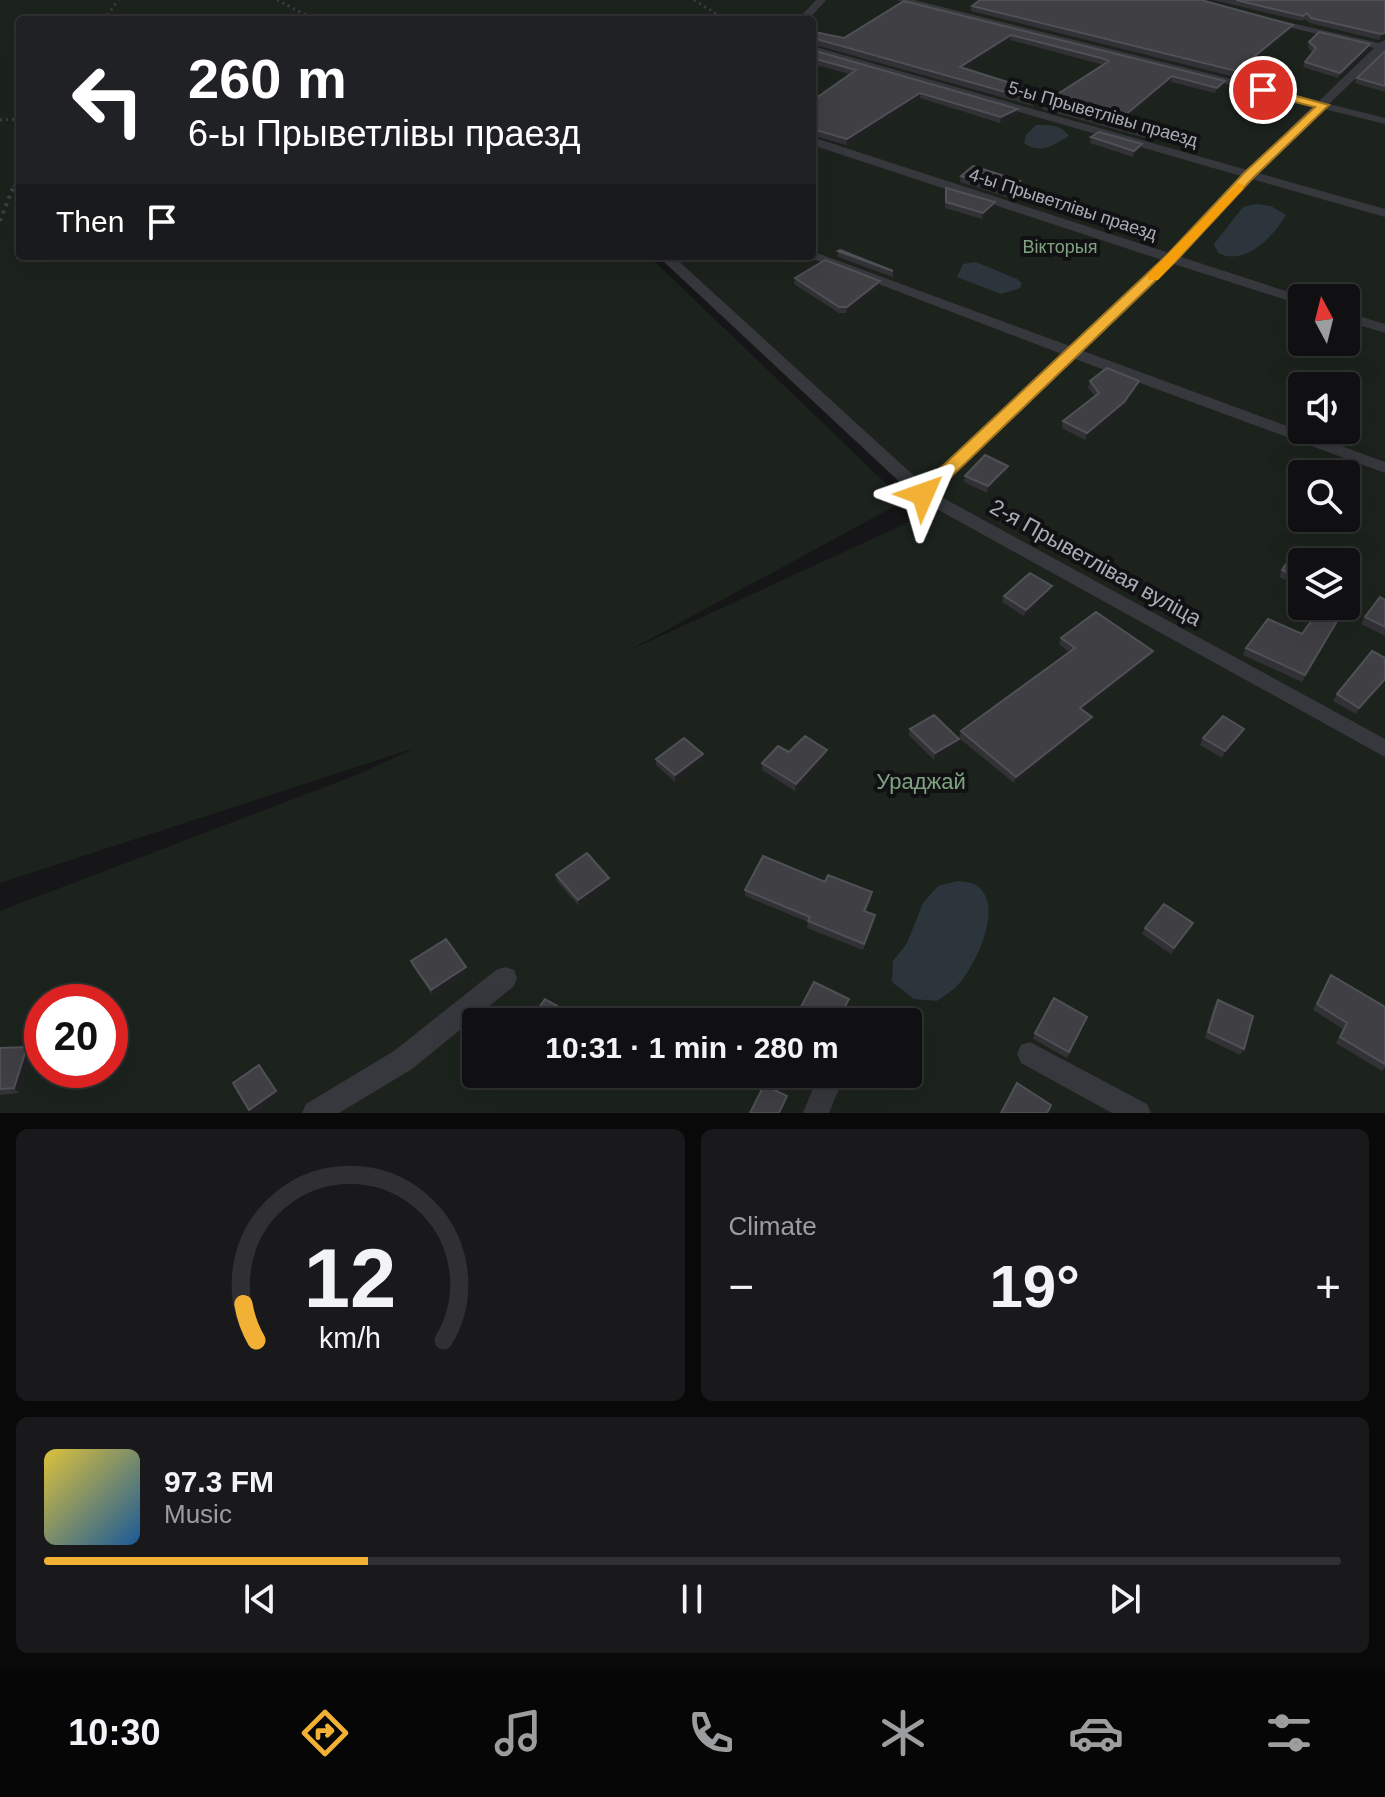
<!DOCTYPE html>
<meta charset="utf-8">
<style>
body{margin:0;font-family:Helvetica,sans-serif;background:#19191b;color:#f1f3f6;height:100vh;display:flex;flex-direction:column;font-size:30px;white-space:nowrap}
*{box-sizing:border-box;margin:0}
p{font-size:26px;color:#9c9d9f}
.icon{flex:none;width:44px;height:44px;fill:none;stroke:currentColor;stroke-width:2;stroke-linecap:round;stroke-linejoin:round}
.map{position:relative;height:1113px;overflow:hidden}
.panel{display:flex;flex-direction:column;gap:16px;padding:16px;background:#09090a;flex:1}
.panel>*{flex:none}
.guide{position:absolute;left:16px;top:16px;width:800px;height:244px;border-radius:8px;box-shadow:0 8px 32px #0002,0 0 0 2px #303032;background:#202124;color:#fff;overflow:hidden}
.needle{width:52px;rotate:353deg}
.fabs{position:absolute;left:1288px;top:284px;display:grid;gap:16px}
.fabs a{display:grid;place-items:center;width:72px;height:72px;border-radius:8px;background:#101012;box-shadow:0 8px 32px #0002,0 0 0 2px #303032;font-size:40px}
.speed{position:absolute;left:24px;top:984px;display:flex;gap:16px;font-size:40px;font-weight:700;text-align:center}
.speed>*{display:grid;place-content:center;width:104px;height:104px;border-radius:50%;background:#101012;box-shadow:0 8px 32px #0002,0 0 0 2px #303032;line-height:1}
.speed .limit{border:12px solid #d22;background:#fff;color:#111}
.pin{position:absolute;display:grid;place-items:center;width:68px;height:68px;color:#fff;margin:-34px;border:4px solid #fff;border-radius:50%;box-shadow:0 2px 8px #0007}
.me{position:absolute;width:88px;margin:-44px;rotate:47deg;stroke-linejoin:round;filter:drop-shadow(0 0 6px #0008)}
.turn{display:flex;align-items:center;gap:28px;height:168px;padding:0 40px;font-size:36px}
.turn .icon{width:104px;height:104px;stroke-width:2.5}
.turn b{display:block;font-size:56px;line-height:68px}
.then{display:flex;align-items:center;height:76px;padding:0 40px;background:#0003;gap:16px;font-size:30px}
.big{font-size:60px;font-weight:800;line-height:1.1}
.panel .widget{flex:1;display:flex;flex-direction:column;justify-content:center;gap:12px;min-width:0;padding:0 28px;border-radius:12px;background:#19191b}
.panel .dial{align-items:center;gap:0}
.dial svg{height:208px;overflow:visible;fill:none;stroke:#303032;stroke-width:7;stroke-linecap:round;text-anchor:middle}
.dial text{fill:#f1f3f6;stroke:none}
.song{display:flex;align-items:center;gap:24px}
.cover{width:96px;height:96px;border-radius:12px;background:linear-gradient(135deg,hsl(50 70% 55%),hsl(210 70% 35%))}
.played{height:8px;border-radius:4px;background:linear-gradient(90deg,#f2b134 25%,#303032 25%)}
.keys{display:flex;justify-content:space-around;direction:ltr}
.heat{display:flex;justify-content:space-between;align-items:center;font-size:44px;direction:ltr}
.panel .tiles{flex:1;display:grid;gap:16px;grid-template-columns:1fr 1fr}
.widget:last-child{grid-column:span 2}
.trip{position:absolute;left:462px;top:1008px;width:460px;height:80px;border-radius:8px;background:#101012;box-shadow:0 8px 32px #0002,0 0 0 2px #303032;font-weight:800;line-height:80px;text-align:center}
.tabs{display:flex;height:128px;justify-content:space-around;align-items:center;background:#060607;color:#9c9d9f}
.tabs .icon{width:56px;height:56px}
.tabs .selected{color:#f2b134}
.tabs b{font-size:36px;color:#f1f3f6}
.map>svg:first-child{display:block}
</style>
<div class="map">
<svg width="1385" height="1113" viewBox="0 0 1385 1113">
<rect width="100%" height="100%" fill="#161618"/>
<path fill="#1c231d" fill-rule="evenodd" d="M0,0H1385V1113H0V911L359,774L415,748L0,883ZM20,20H812V256H657L931,512L626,652L904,501L649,256H20ZM1302,298H1346V342H1302ZM1302,386H1346V430H1302ZM1302,474H1346V518H1302ZM1302,562H1346V606H1302ZM42,1002H110V1070H42ZM476,1022H908V1074H476Z"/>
<path fill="#2c353c" d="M1036,125C1048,125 1061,124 1069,136C1053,145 1041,155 1024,143L1026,135Z
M1256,204L1271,206L1286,215C1274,236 1245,267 1218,253L1214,244L1243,207Z
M976,262L1017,279L1022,283L1020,288L1001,294L957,277L963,264Z
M958,881C963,882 972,882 976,885C1006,904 975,967 957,986C951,992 943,996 937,1001L914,999L892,982L893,961L907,943L923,903L938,886Z"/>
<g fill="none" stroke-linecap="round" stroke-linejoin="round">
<path stroke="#3d3f44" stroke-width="3" stroke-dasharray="2 4" stroke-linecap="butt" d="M277,0L315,20
M694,0L726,20
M104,20L118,0
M0,120L20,119
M14,187L20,171"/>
<path stroke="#3d3f44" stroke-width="4" stroke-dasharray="3 5" stroke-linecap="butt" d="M0,221L14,185"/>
<path fill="#37383d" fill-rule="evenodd" d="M816,0H826L808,20H797Z
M897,0H914L1319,101L1374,48L1264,21V17L1379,43L1385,40V50L1329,104L1385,118V124L1324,109L1258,173L1385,209V217L1252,179L1181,257L1307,298H1302V305L1174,264L1083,351L1385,462V473L1075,359L934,493L1385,739V757L917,498L658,256H673L923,484L1062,354L805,256H812V252L817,253L1070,346L1162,260L812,145V137L1169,253L1241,176L812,52V46L1247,170L1313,106Z
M1346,312L1385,324V333L1346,321Z
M505,967L514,970L517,978L514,986L412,1069L339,1113H302L306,1104L394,1051L496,970Z
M1030,1042L1147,1104L1151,1113H1112L1021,1063L1017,1054L1021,1045Z
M819,1074H845L829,1113H803Z"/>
</g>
<path fill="#323236" d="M1213,0H1385V37L1379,40L1310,23L1305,19L1302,21Z
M904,1L1223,86L1215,93L1171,82L1128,117L1162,127L1160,133L1153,140L1042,109L1044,103L1103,65L1100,64L1010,40L965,69L1045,94L1044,100L1033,106L812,44V34L844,38Z
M972,6L1291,30L1235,77L971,11Z
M1309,42L1368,50L1338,78L1303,67L1305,62L1312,52L1308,48Z
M812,50L1018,109L1017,114L1000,123L920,98L846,145L812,135V101L850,74L812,64Z
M1385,51V92L1355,83L1357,78Z
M1091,137L1142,144L1141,150L1133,157L1090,143Z
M961,176L1020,181L1019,187L1007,197L960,182Z
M946,188L995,202L994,208L982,219L945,208Z
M838,251L893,271V277L838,257Z
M795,278L879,287L846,313H839L794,284Z
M1090,381H1139L1137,388L1122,409L1085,440L1062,428L1063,421L1095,396L1088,388Z
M1008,466L1006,472L987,493L964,482L965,476Z
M1302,562V587L1279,577L1282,570Z
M1052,586L1050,593L1024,616L1002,602L1004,596Z
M1351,598L1302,682L1243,655L1246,648L1302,634Z
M1385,600V636L1361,624L1365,617Z
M1061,638L1153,651L1150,657L1083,711L1090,724L1014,783L959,738L961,731L1069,652L1059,644Z
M1385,682L1356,714L1333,701L1337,694Z
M910,729L959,739L957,746L934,760L909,735Z
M1241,735L1222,758L1200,745L1203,738Z
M789,752L826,757L795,791L762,770V763Z
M656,759L703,760L675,782L656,765Z
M556,875L609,878V884L579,906L557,881Z
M825,882L871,899L866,911L874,921L863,950L807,928L808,922L745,896V890Z
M1193,923L1171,954L1142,934L1145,928Z
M411,961L467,973L433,996L413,967Z
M1331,975L1385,1007V1068L1382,1071L1336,1043L1343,1029L1313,1010Z
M1218,1000L1244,1049L1240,1055L1205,1038L1214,1006Z
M1087,1017L1067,1058L1033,1039L1035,1033Z
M27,1047L32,1053L19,1093L0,1095V1048Z"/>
<path fill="#212124" d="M1293,25L1291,30L1235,77L1236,71Z
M1385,33V37L1379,40L1381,34Z
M1011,35L1010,40L959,73L960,67Z
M1370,44L1368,50L1338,78L1340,73Z
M1172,76L1171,82L1122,122L1124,116Z
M1225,81L1223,86L1215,93L1217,88Z
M920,93V98L846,145L847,139Z
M1045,94L1044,100L1033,106L1034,100Z
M1018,109L1017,114L1000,123L1001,117Z
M1162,127L1160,133L1153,140L1154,134Z
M1142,144L1141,150L1133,157L1134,151Z
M1020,181L1019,187L1007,197L1008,191Z
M995,202L994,208L982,219L983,213Z
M880,281L879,287L846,313L847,307Z
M1139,381L1137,388L1122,409L1085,440L1087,433Z
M1008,466L1006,472L987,493L988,486Z
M1052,586L1050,593L1024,616L1026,610Z
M1153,651L1150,657L1078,715L1080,708Z
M1385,679V682L1356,714L1359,708Z
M1092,717L1090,724L1014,783L1016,777Z
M1244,729L1241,735L1222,758L1225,751Z
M959,739L957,746L934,760L935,753Z
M827,750L826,757L795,791L796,784Z
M703,754V760L675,782V775Z
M609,878V884L579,906L578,900Z
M466,967L467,973L433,996L431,990Z
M849,999L848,1005L839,1022H837Z
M570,1013L571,1019L569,1022H564Z
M110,1033L124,1067L89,1086L85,1080L103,1070H110Z
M27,1047L32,1053L19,1093L14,1088Z
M276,1091L279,1096L256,1113H251L249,1110Z"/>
<path fill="#3f3f44" stroke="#4f5156" stroke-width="2" d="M980,0H1201L1293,25L1236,71L972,6Z
M1236,0H1385V33L1381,34L1311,18L1307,13L1303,16Z
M904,1L1225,81L1217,88L1172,76L1124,116L1162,127L1154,134L1044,103L1109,61L1101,58L1011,35L960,67L1045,94L1034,100L813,38L812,39V34L815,32L844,38Z
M1319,32L1370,44L1340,73L1305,62L1316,48L1309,42Z
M812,50L1018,109L1001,117L920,93L847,139L812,129V101L856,70L812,58Z
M1385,51V86L1357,78Z
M1099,132L1142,144L1134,151L1091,137Z
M973,166L1020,181L1008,191L961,176Z
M946,188L995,202L983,213L946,202Z
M840,250L893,271L838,251Z
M825,260L880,281L847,307H839L795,278Z
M1107,368L1139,381L1124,402L1087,433L1063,421L1099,393L1090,381Z
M985,455L1008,466L988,486L965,476Z
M1296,549L1319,559L1318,562H1302V579L1282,570Z
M1030,573L1052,586L1026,610L1004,596Z
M1346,585L1354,591L1346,605Z
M1380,597L1385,600V627L1365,617Z
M1322,606H1346L1305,675L1246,648L1268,619L1302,634Z
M1096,612L1153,651L1080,708L1092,717L1016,777L961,731L1075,648L1061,638Z
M1372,651L1385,658V679L1359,708L1337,694Z
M934,715L959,739L935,753L910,729Z
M1223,716L1244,729L1225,751L1203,738Z
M805,736L827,750L796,784L762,763L778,746L789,752Z
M684,738L703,754L675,775L656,759Z
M587,853L609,878L578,900L556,875Z
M763,856L825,882L828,875L872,892L864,911L875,915L864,944L808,921L810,917L745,890Z
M1164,904L1193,923L1174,948L1145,928Z
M446,939L466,967L431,990L411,961Z
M1331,975L1385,1007V1064L1340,1037L1347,1023L1317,1004Z
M814,982L849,999L837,1022H793Z
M1054,998L1087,1017L1069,1052L1035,1033Z
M545,999L570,1013L564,1022H529Z
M1218,1000L1253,1016L1244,1049L1208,1032Z
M110,1037L120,1061L110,1066Z
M27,1047L14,1088L0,1089V1048Z
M259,1065L276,1091L249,1110L233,1083Z
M81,1070H103L85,1080Z
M1017,1083L1051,1105L1047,1113H1001Z
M764,1085L787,1096L779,1113H750Z"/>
<path fill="#f2b134" stroke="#9d7322" stroke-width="2" d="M1263,87L1329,105L1253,178L1176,261L929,498H917V490L1167,255L1245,172L1315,107L1259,93Z"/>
<path fill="#f59e0b" d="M1238,183L1243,184V189L1158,280H1148V274Z"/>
<g text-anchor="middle" stroke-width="8" stroke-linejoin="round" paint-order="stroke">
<g font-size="18" fill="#a8adb8" stroke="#111113">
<text transform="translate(1103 114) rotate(16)" y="6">5-ы Прыветлівы праезд</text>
<text transform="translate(1063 204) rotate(18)" y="6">4-ы Прыветлівы праезд</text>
</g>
<g font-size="18" fill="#7fa381" stroke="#111113">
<text x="1060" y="253">Вікторыя</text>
</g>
<g font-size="22" fill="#a8adb8" stroke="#111113">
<text transform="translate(1096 562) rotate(29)" y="8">2-я Прыветлівая вуліца</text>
</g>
<g font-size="22" fill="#7fa381" stroke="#111113">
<text x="921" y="789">Ураджай</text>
</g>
</g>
</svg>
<div class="fabs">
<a><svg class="needle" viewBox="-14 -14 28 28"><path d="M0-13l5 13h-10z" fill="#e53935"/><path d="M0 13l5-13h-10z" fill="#9c9d9f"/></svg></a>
<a><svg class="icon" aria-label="sound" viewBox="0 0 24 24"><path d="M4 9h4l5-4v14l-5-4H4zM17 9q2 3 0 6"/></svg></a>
<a><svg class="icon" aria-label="search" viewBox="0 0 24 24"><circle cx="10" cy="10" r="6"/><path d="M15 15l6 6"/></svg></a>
<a><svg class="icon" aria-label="layers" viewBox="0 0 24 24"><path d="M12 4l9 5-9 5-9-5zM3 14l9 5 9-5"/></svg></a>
</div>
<div class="speed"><div class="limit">20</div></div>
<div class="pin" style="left:1263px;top:90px;background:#d93025"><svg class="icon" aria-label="arrive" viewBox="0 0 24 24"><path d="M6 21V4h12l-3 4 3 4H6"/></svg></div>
<svg class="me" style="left:923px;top:494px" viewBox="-20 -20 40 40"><path d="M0-17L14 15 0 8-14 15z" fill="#f2b134" stroke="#fff" stroke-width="4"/></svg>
<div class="trip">10:31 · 1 min · 280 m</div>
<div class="guide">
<div class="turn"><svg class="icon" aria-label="left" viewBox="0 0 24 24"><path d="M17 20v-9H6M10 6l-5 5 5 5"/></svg><div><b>260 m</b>6-ы Прыветлівы праезд</div></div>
<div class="then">Then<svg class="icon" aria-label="arrive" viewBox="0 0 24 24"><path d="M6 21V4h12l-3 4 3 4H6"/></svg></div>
</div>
</div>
<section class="panel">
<div class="tiles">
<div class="widget dial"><svg viewBox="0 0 100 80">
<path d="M14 69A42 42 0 1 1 86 69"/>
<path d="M14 69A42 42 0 0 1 9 55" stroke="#f2b134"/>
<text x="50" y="56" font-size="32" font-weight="700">12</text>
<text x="50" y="72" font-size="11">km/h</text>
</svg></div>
<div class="widget"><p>Climate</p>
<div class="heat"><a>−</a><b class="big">19°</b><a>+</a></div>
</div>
<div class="widget">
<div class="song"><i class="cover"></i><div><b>97.3 FM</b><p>Music</p></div></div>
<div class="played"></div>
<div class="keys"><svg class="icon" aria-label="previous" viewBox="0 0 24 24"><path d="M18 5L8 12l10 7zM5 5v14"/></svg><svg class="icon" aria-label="pause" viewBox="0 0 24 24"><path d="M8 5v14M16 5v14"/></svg><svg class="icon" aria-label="next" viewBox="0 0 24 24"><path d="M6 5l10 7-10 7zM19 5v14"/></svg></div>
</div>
</div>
</section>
<nav class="tabs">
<b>10:30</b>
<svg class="icon selected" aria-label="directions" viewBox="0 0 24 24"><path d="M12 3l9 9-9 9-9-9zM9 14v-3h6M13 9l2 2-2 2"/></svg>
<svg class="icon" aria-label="music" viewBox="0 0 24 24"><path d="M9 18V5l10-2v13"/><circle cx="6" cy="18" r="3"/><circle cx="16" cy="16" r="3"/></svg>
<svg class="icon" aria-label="phone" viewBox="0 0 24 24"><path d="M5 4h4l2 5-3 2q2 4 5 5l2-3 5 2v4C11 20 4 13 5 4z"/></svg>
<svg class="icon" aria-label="climate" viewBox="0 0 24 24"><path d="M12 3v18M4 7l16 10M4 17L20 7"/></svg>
<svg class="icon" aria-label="car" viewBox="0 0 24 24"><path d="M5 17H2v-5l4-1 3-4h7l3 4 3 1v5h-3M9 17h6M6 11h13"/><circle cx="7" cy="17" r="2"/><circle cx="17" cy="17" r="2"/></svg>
<svg class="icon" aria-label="filters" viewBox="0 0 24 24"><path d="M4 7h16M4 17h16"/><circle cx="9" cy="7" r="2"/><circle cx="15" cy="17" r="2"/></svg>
</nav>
